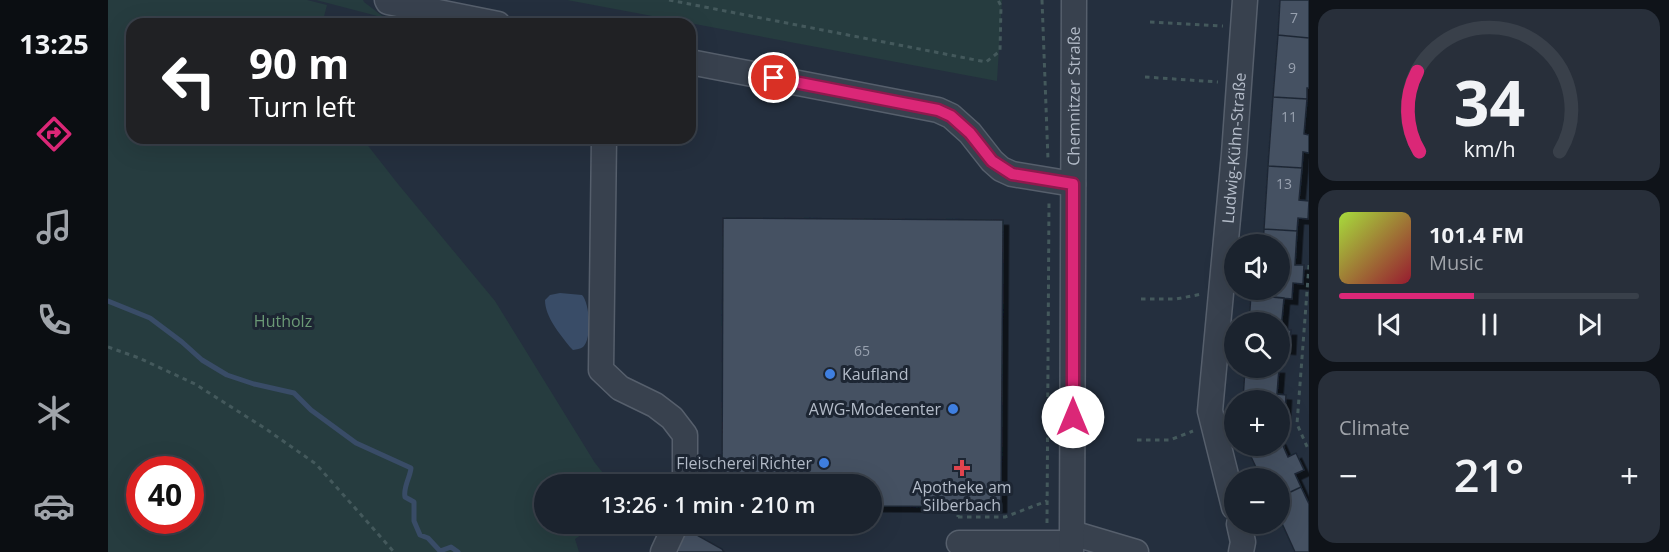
<!DOCTYPE html>
<meta charset="utf-8">
<style>
body{margin:0;font-family:"Open Sans",sans-serif;background:#282f3a;color:#f1f3f6;height:100vh;display:flex;flex-direction:column;font-size:22px;white-space:nowrap}
*{box-sizing:border-box;margin:0}
p{font-size:20px;color:#a0a4aa}
.icon{flex:none;width:33px;height:33px;fill:none;stroke:currentColor;stroke-width:2;stroke-linecap:round;stroke-linejoin:round}
.map{position:relative;flex:1;overflow:hidden}
.details{display:flex;flex-direction:column;gap:9px;padding:9px;background:#0f1319;width:360px}
.details>*{flex:none}
.top-card{position:absolute;left:18px;top:18px;width:570px;height:126px;border-radius:18px;box-shadow:0 6px 24px #0002,0 0 0 2px #39404a;background:#202124;color:#fff;overflow:hidden}
.tools{position:absolute;left:1116px;top:234px;display:grid;gap:12px}
.tools a{display:grid;place-items:center;width:66px;height:66px;border-radius:50%;background:#1b232e;box-shadow:0 6px 24px #0002,0 0 0 2px #39404a;font-size:30px}
.speed{position:absolute;left:18px;top:456px;display:flex;gap:12px;font-size:30px;font-weight:700;text-align:center}
.speed>*{display:grid;place-content:center;width:78px;height:78px;border-radius:50%;background:#1b232e;box-shadow:0 6px 24px #0002,0 0 0 2px #39404a;line-height:1}
.speed .limit{border:9px solid #d22;background:#fff;color:#111}
.pin{position:absolute;display:grid;place-items:center;width:51px;height:51px;color:#fff;margin:-26px;border:3px solid #fff;border-radius:50%;box-shadow:0 2px 6px #0007}
.me{position:absolute;width:66px;margin:-33px;rotate:0deg;stroke-linejoin:round;filter:drop-shadow(0 0 4px #0008)}
.turn{display:flex;align-items:center;gap:21px;height:126px;padding:0 24px;font-size:27px}
.turn .icon{width:78px;height:78px;stroke-width:2.5}
.turn b{display:block;font-size:42px;line-height:51px}
.big{font-size:45px;font-weight:600;line-height:1.1}
.details .tile{flex:1;display:flex;flex-direction:column;justify-content:center;gap:9px;min-width:0;padding:0 21px;border-radius:18px;background:#282f3a}
.details .dial{align-items:center;gap:0}
.dial svg{height:156px;overflow:visible;fill:none;stroke:#39404a;stroke-width:7;stroke-linecap:round;text-anchor:middle}
.dial text{fill:#f1f3f6;stroke:none}
.song{display:flex;align-items:center;gap:18px}
.cover{width:72px;height:72px;border-radius:9px;background:linear-gradient(135deg,hsl(80 70% 55%),hsl(350 70% 35%))}
.played{height:6px;border-radius:3px;background:linear-gradient(90deg,#db2777 45%,#39404a 45%)}
.keys{display:flex;justify-content:space-around;direction:ltr}
.heat{display:flex;justify-content:space-between;align-items:center;font-size:33px;direction:ltr}
.trip{position:absolute;left:426px;top:474px;width:348px;height:60px;border-radius:30px;background:#1b232e;box-shadow:0 6px 24px #0002,0 0 0 2px #39404a;font-weight:600;line-height:60px;text-align:center}
main{display:flex;flex:1;min-height:0}
.dock{display:flex;flex-direction:column;width:108px;justify-content:space-around;align-items:center;background:#0b0e12;color:#a0a4aa}
.dock .icon{width:42px;height:42px}
.dock .active{color:#db2777}
.dock b{font-size:27px;color:#f1f3f6}
.map>svg:first-child{display:block}
</style>
<main>
<nav class="dock">
<b>13:25</b>
<svg class="icon active" aria-label="directions" viewBox="0 0 24 24"><path d="M12 3l9 9-9 9-9-9zM9 14v-3h6M13 9l2 2-2 2"/></svg>
<svg class="icon" aria-label="music" viewBox="0 0 24 24"><path d="M9 18V5l10-2v13"/><circle cx="6" cy="18" r="3"/><circle cx="16" cy="16" r="3"/></svg>
<svg class="icon" aria-label="phone" viewBox="0 0 24 24"><path d="M5 4h4l2 5-3 2q2 4 5 5l2-3 5 2v4C11 20 4 13 5 4z"/></svg>
<svg class="icon" aria-label="climate" viewBox="0 0 24 24"><path d="M12 3v18M4 7l16 10M4 17L20 7"/></svg>
<svg class="icon" aria-label="car" viewBox="0 0 24 24"><path d="M5 17H2v-5l4-1 3-4h7l3 4 3 1v5h-3M9 17h6M6 11h13"/><circle cx="7" cy="17" r="2"/><circle cx="17" cy="17" r="2"/></svg>
</nav>
<div class="map">
<svg width="1201" height="552" viewBox="0 0 1201 552">
<defs>
<filter id="shadow"><feDropShadow dx="5.5" dy="5.5" stdDeviation="0" flood-color="#0009"/></filter>
</defs>
<rect width="100%" height="100%" fill="#242f3e"/>
<path fill="#263c3f" fill-rule="evenodd" d="M0,0H199L219,5L214,24H24V138H254L290,184L387,301L487,463L504,484H436V524H489L467,539L471,552H0ZM32,470H82V520H32Z
M208,0H255L256,2L277,18Z
M459,0H894L889,81Z"/>
<path fill="#394c67" d="M452,293L474,295C482,303 484,340 475,347C472,349 469,349 465,350L462,347C452,334 437,317 437,300L442,295Z"/>
<g fill="none" stroke-linecap="round" stroke-linejoin="round">
<path stroke="#394c67" stroke-width="5" d="M0,301L42,318L74,342L94,360L119,375L146,384L186,393L203,410L248,443L303,468C302,478 295,487 297,497L306,502V521L312,535L320,538L332,551L343,547L350,552"/>
</g>
<path fill="#455162" stroke="#1f2835" stroke-width="1.5" filter="url(#shadow)" d="M1172,0H1201V38L1170,35Z
M1170,35L1201,38V88H1199V99L1165,97Z
M1165,97L1199,99L1196,134L1201,135V153L1195,152L1194,168L1160,166Z
M1160,166L1194,168L1191,200L1201,201L1200,219L1190,218L1189,231L1156,229Z
M615,218L895,220L893,507L764,506V484H614Z
M1156,229L1189,231L1187,265H1196L1195,284L1185,283L1184,299L1151,296L1152,290H1172V244H1155Z
M1143,295L1176,298L1173,330H1183L1182,349L1172,348V355V322H1141Z
M1137,368H1171L1169,394L1178,395L1177,413H1172V400H1135Z
M1172,439L1180,457L1188,453L1196,470L1187,474L1193,487L1172,497V478H1153L1138,446H1172Z
M1193,487L1201,504V552H1187L1172,519V497Z
M580,530L614,549L616,552H567L572,534Z"/>
<g fill="none" stroke-linecap="round" stroke-linejoin="round">
<g stroke="#565f6c" stroke-width="27">
<g id="minor">
<path d="M279,0L280,2L390,24"/>
<path d="M582,62L830,110L843,116L862,133L884,161L893,169L904,174L965,184"/>
<path d="M496,138L493,370L512,388L547,405L564,418L577,435V484"/>
<path id="s1" d="M1126,507L1102,411L1126,154L1137,0"/>
<path d="M1131,524L1135,542L1133,552"/>
<path d="M964,533L1028,552"/>
<path d="M851,543H964"/>
<path d="M555,552L568,524"/>
<path id="s2" d="M963,552L964,533L966,0"/>
</g>
</g>
<path stroke="#44595c" stroke-width="3" stroke-dasharray="4.5 4.5" stroke-linecap="butt" d="M561,0L878,62L892,51L893,6L890,0
M934,0L940,160
M1042,22L1115,26
M1037,77L1110,82
M1201,265L1189,424L1201,451
M1033,299H1068L1094,294
M0,347L31,358L87,384L158,429L208,464L286,552
M1029,440H1062L1085,431
M850,506V517
M850,517H897L939,501
M939,523L941,200"/>
<use href="#minor" stroke="#38414e" stroke-width="24"/>
</g>
<g fill="none" stroke-linecap="round" stroke-linejoin="round">
<g stroke="#8e194d" stroke-width="15">
<path id="route" d="M666,78L830,110L843,116L862,133L884,161L904,174L965,184V417"/>
</g>
<use href="#route" stroke="#db2777" stroke-width="10"/>
</g>
<g fill="#3f7fe0" stroke="#1d2633" stroke-width="2">
<circle cx="722" cy="374" r="6"/>
<circle cx="845" cy="409" r="6"/>
<circle cx="716" cy="463" r="6"/>
</g>
<path fill="#e0444e" stroke="#1d2633" stroke-width="2" d="M851 459h6v6h6v6h-6v6h-6v-6h-6v-6h6z"/>
<g text-anchor="middle" stroke-width="6" stroke-linejoin="round" paint-order="stroke">
<g font-size="14" fill="#98a1af">
<text x="1186" y="23">7</text>
<text x="1184" y="73">9</text>
<text x="1181" y="122">11</text>
<text x="1176" y="189">13</text>
<text x="754" y="356">65</text>
</g>
<g font-size="16" fill="#b4bcc9" stroke="#1d2633">
<text dy="6" stroke="none"><textPath href="#s2" startOffset="456">Chemnitzer Straße</textPath></text>
<text dy="6" stroke="none"><textPath href="#s1" startOffset="363">Ludwig-Kühn-Straße</textPath></text>
</g>
<g font-size="16" fill="#6b9a76" stroke="#1d2633">
<text x="175" y="327">Hutholz</text>
</g>
<g font-size="16" fill="#b4bcc9" stroke="#1d2633" text-anchor="end">
<text x="734" y="380" text-anchor="start">Kaufland</text>
<text x="833" y="415">AWG-Modecenter</text>
<text x="704" y="469">Fleischerei Richter</text>
<text x="854" y="493" text-anchor="middle">Apotheke am<tspan x="854" dy="18">Silberbach</tspan></text>
</g>
</g>
</svg>
<div class="tools">
<a><svg class="icon" aria-label="sound" viewBox="0 0 24 24"><path d="M4 9h4l5-4v14l-5-4H4zM17 9q2 3 0 6"/></svg></a>
<a><svg class="icon" aria-label="search" viewBox="0 0 24 24"><circle cx="10" cy="10" r="6"/><path d="M15 15l6 6"/></svg></a>
<a>+</a>
<a>−</a>
</div>
<div class="speed"><div class="limit">40</div></div>
<div class="pin" style="left:666px;top:78px;background:#d93025"><svg class="icon" aria-label="arrive" viewBox="0 0 24 24"><path d="M6 21V4h12l-3 4 3 4H6"/></svg></div>
<svg class="me" style="left:965px;top:417px" viewBox="-20 -20 40 40"><circle r="19" fill="#fff"/><path d="M0-13L10 11 0 6-10 11z" fill="#db2777"/></svg>
<div class="trip">13:26 · 1 min · 210 m</div>
<div class="top-card">
<div class="turn"><svg class="icon" aria-label="left" viewBox="0 0 24 24"><path d="M17 20v-9H6M10 6l-5 5 5 5"/></svg><div><b>90 m</b>Turn left</div></div>
</div>
</div>
<section class="details">
<div class="tile dial"><svg viewBox="0 0 100 80">
<path d="M14 69A42 42 0 1 1 86 69"/>
<path d="M14 69A42 42 0 0 1 13 28" stroke="#db2777"/>
<text x="50" y="56" font-size="32" font-weight="700">34</text>
<text x="50" y="72" font-size="11">km/h</text>
</svg></div>
<div class="tile">
<div class="song"><i class="cover"></i><div><b>101.4 FM</b><p>Music</p></div></div>
<div class="played"></div>
<div class="keys"><svg class="icon" aria-label="previous" viewBox="0 0 24 24"><path d="M18 5L8 12l10 7zM5 5v14"/></svg><svg class="icon" aria-label="pause" viewBox="0 0 24 24"><path d="M8 5v14M16 5v14"/></svg><svg class="icon" aria-label="next" viewBox="0 0 24 24"><path d="M6 5l10 7-10 7zM19 5v14"/></svg></div>
</div>
<div class="tile"><p>Climate</p>
<div class="heat"><a>−</a><b class="big">21°</b><a>+</a></div>
</div>
</section>
</main>
